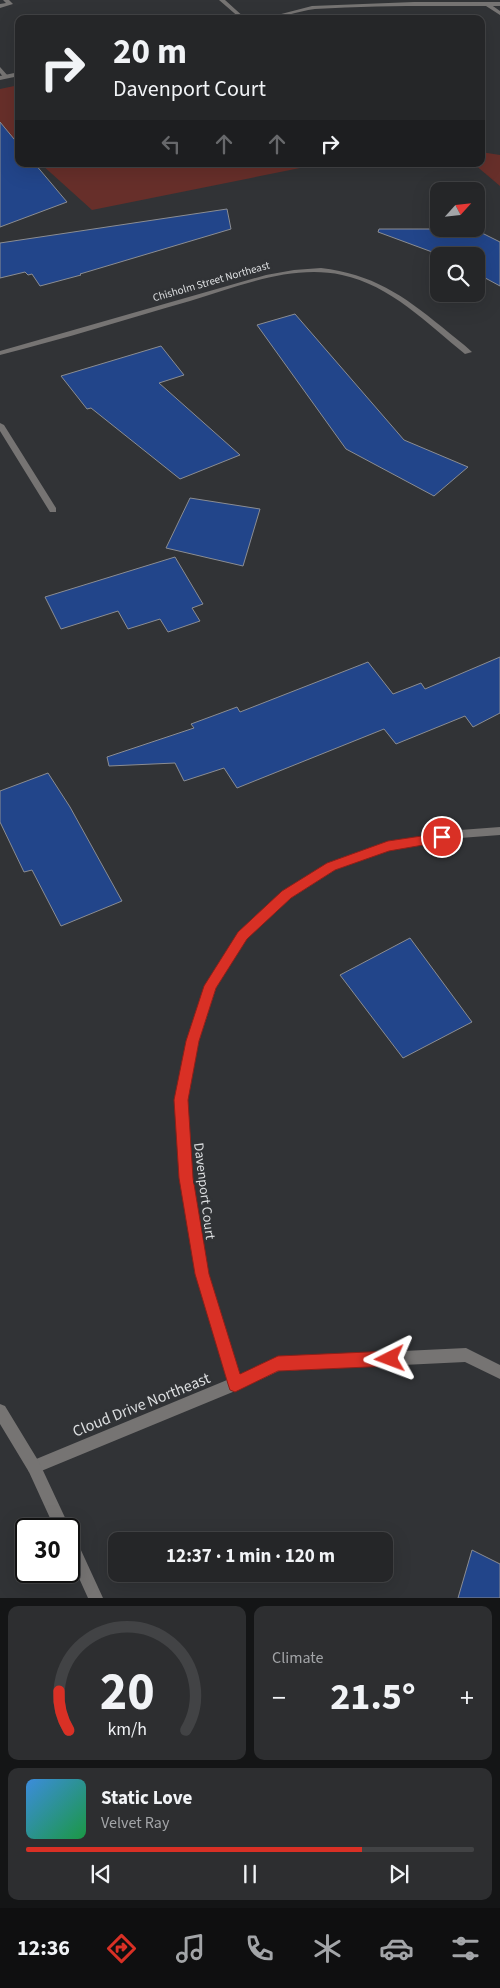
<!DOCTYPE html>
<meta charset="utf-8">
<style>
body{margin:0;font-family:"Source Sans 3",sans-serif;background:#2d2e30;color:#f1f3f6;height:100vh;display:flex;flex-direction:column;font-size:19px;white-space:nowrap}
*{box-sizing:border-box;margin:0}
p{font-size:16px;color:#a3a5a8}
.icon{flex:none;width:28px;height:28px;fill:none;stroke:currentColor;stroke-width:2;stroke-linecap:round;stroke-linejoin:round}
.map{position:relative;height:1598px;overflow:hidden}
.details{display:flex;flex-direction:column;gap:8px;padding:8px;background:#141516;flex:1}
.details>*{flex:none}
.hud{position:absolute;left:15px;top:15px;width:470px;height:152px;border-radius:10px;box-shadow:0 5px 20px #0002,0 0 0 1px #424345;background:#252628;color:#f1f3f6;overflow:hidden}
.needle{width:32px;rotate:63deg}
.fabs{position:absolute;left:430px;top:182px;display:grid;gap:10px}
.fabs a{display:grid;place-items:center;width:55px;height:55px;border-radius:10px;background:#252628;box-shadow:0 5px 20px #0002,0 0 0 1px #424345;font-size:25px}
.speed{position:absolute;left:15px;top:1518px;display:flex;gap:10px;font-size:25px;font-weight:700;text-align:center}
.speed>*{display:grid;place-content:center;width:65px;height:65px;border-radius:50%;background:#252628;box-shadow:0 5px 20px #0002,0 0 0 1px #424345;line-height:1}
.speed .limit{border:2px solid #111;border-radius:8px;background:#fff;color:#111}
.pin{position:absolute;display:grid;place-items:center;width:42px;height:42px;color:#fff;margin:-21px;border:2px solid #fff;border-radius:50%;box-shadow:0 1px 5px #0007}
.me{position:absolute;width:55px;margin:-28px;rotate:267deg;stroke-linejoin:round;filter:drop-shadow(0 0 4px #0008)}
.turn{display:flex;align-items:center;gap:18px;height:105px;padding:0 15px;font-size:22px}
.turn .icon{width:65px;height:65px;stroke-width:2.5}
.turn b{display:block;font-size:35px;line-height:42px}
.lanes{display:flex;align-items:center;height:48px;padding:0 15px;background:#0003;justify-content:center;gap:25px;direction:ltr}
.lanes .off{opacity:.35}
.big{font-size:38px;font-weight:700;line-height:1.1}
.details .tile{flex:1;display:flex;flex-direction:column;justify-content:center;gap:8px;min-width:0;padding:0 18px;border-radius:10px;background:#2d2e30}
.details .dial{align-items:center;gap:0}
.dial svg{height:130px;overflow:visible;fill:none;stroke:#424345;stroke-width:7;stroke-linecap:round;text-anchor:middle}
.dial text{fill:#f1f3f6;stroke:none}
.song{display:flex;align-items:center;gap:15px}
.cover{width:60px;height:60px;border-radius:8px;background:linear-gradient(135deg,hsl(210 70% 55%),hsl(140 70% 35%))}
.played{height:5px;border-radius:2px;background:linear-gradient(90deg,#d93025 75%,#424345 75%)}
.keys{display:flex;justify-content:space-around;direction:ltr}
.heat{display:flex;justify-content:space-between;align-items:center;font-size:28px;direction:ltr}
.details .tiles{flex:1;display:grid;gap:8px;grid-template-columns:1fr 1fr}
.tile:last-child{grid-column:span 2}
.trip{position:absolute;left:108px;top:1532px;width:285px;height:50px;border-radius:10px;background:#252628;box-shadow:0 5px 20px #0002,0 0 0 1px #424345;font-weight:700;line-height:50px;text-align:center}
.tabs{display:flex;height:80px;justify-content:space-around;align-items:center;background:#0f0f10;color:#a3a5a8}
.tabs .icon{width:35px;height:35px}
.tabs .on{color:#d93025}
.tabs b{font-size:22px;color:#f1f3f6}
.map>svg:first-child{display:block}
</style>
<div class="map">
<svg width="500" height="1598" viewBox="0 0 500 1598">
<rect width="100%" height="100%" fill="#313336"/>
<path fill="#672f2a" d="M19,85V144L16,142L0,146V89Z
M481,152L500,155V186L474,164H481Z
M41,164H154L158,166L164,164H320L92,210Z"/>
<path fill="#22458a" stroke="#8b8d92" d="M0,122L19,145V164H35L67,202L0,227Z
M227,209L231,229L80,274L81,275L40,286L32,274L28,275L25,272L0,278V243Z
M379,229H474L500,242V286L476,273V256H443L378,232Z
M295,314L404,440L468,467L434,496L346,449L257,325Z
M161,346L184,375L159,383L240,455L180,479L91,408L87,409L61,376Z
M190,498L260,509L243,566L166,548Z
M175,557L203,604L192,608L200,621L168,632L160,619L128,629L118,611L61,629L45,597Z
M500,657V713L473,727L465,716L396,744L384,729L237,788L224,768L184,781L175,763L109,766L107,757L194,728L191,724L237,707L240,712L368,662L393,694L421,683L425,689Z
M48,773L70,807L122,901L61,926L32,870L24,872L0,822V791Z
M410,938L472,1022L403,1058L340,975Z
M472,1550L500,1564V1598H458Z"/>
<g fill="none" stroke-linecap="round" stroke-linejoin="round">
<path fill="#767473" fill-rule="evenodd" d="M3,0H9L13,4L0,8V4L6,3Z
M219,0H225L246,19H241Z
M0,67L8,76V78H4L0,73Z"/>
<path fill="#767473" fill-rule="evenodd" d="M486,4H490L500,11V15L486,6Z
M321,268C372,274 403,295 442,327C451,335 463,343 472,352L465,354C428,324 390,285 342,275C291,264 237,287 190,301C127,319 64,339 0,355V351L266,275L294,270Z
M0,423L4,425L56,508V512H50L0,431Z
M500,827V835L460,838L388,850L335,870L291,898L246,939L216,988L199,1041L187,1100L192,1178L208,1274L239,1375L278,1357L466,1348L500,1365V1379L465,1362L279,1371L240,1389L34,1474L29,1472L27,1467L29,1462L227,1380L196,1274L180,1178L175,1100L187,1041L207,982L238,933L283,892L327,864L388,842L460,830Z"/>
<path fill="#767473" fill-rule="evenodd" d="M414,2H500V6C438,6 376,5 315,9C297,11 280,19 262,19L312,6Z
M19,72V76L0,80V76Z
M0,1404L5,1406L39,1462L68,1524L70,1529L69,1533V1529H55L29,1472L0,1424Z
M69,1533L74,1535L103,1598H88L69,1556Z"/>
</g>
<path fill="#d93025" stroke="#8d1f18" d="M442,833L446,834V841L389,851L335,870L291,898L247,939L216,988L199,1041L188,1100L193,1178L209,1274L240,1374L278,1356L390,1351L396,1353L398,1359L396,1364L390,1366L278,1371L235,1392L230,1390L228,1384L195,1274L179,1178L174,1100L186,1041L204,986L238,932L282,891L327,863L388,841Z"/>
<g text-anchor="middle" stroke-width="5" stroke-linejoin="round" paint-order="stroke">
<g font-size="11" fill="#dcdee0" stroke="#313336">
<text transform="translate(211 281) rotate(-16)" y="4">Chisholm Street Northeast</text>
</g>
<g font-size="14" fill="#dcdee0" stroke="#313336">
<text transform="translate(205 1191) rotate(83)" y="5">Davenport Court</text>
</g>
<g font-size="16" fill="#dcdee0" stroke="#313336">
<text transform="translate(141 1404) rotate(-22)" y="6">Cloud Drive Northeast</text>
</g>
</g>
</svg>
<div class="fabs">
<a><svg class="needle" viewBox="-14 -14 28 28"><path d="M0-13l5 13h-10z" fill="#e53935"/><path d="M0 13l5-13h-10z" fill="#a3a5a8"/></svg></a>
<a><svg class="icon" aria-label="search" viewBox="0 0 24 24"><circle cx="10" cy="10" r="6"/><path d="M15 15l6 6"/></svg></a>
</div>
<div class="speed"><div class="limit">30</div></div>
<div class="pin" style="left:442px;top:837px;background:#d93025"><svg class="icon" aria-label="arrive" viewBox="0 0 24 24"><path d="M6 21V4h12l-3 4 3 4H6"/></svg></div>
<svg class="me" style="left:390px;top:1359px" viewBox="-20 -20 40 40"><path d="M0-17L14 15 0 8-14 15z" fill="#d93025" stroke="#fff" stroke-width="4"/></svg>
<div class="trip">12:37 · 1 min · 120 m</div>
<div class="hud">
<div class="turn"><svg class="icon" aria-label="right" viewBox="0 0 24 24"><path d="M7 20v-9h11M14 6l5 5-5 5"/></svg><div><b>20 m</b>Davenport Court</div></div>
<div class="lanes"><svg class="icon off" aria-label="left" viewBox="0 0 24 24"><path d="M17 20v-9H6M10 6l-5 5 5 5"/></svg><svg class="icon off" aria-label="ahead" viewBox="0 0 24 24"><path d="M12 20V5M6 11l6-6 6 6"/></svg><svg class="icon off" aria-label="ahead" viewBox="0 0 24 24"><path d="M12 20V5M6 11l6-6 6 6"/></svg><svg class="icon" aria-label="right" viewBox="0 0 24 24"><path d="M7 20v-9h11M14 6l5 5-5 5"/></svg></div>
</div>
</div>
<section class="details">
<div class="tiles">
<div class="tile dial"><svg viewBox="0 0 100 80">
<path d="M14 69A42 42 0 1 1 86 69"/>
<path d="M14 69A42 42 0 0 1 8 45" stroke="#d93025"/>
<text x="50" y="56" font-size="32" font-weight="700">20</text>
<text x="50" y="72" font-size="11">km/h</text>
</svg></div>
<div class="tile"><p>Climate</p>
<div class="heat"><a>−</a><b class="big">21.5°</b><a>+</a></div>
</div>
<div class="tile">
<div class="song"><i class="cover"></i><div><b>Static Love</b><p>Velvet Ray</p></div></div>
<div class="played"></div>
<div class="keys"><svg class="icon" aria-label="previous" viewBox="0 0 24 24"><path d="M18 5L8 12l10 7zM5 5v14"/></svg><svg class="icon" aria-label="pause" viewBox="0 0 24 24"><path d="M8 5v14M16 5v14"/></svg><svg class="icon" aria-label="next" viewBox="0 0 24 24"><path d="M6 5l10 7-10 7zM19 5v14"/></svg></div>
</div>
</div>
</section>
<nav class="tabs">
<b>12:36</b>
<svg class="icon on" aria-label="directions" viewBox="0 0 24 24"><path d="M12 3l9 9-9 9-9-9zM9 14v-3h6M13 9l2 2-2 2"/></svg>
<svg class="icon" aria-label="music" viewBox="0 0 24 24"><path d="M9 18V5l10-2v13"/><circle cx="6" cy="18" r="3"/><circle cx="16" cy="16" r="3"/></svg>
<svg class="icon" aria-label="phone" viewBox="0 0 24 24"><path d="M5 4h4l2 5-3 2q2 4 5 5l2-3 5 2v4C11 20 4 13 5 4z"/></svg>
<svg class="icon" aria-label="climate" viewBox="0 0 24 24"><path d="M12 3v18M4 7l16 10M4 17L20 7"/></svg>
<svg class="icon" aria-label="car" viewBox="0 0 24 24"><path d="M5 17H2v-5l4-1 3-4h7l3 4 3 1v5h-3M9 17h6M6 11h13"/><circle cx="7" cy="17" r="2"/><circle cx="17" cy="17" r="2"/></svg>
<svg class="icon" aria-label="filters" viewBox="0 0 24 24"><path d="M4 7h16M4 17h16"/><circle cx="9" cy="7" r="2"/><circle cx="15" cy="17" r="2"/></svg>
</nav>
